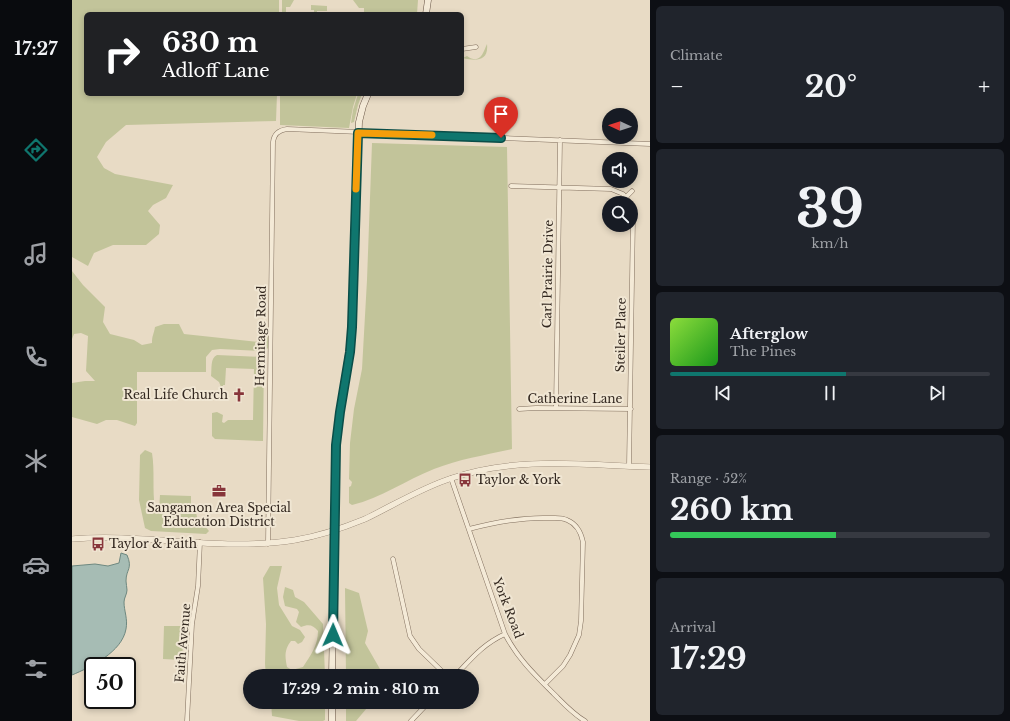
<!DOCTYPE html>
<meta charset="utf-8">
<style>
body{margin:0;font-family:"Libre Baskerville",serif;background:#20242c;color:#f1f3f6;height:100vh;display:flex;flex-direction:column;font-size:15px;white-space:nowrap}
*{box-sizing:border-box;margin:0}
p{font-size:13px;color:#9ea1a6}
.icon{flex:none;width:22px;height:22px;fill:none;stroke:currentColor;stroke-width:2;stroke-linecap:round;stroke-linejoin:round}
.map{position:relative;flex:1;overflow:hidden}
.side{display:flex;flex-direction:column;gap:6px;padding:6px;background:#0d0f14;width:360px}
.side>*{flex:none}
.hud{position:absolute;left:12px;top:12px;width:380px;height:84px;border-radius:6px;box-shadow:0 2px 6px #0003;background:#202124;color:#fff;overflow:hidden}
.needle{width:26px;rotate:273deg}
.controls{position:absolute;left:530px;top:108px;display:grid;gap:8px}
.controls a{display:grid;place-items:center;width:36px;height:36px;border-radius:50%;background:#171b24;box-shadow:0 2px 6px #0003;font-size:20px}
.speed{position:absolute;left:12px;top:657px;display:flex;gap:8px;font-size:20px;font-weight:700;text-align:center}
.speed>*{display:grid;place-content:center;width:52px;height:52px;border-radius:50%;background:#171b24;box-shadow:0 2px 6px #0003;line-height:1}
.speed .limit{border:2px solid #111;border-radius:6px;background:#fff;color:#111}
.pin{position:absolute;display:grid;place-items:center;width:34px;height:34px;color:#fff;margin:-41px -17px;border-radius:50% 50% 50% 0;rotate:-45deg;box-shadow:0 0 4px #0007}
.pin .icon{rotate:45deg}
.me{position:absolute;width:44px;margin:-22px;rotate:1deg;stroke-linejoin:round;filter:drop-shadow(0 0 3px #0008)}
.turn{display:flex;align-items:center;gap:14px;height:84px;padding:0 12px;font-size:18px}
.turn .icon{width:52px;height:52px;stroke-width:2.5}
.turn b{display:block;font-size:28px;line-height:34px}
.big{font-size:30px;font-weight:700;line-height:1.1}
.side .widget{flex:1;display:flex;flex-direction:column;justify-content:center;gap:6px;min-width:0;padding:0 14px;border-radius:6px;background:#20242c}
.side .dial{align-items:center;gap:0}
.dial b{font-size:52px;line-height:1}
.song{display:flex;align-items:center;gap:12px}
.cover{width:48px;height:48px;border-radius:6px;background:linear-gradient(135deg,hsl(90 70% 55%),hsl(120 70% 35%))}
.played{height:4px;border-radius:2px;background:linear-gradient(90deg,#0f766e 55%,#363941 55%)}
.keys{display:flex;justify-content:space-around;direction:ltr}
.heat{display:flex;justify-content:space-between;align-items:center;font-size:22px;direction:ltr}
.charge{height:6px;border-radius:3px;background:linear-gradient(90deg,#34c759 52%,#363941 0)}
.trip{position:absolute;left:171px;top:669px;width:236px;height:40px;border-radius:20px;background:#171b24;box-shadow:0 2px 6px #0003;font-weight:700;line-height:40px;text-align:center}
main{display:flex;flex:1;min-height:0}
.dock{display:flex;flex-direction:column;width:72px;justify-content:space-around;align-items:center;background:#090b0e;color:#9ea1a6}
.dock .icon{width:28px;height:28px}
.dock .on{color:#0f766e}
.dock b{font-size:18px;color:#f1f3f6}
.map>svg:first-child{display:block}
</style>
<main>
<nav class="dock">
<b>17:27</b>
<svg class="icon on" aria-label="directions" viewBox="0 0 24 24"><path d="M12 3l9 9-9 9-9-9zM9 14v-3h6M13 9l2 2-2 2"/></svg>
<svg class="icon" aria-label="music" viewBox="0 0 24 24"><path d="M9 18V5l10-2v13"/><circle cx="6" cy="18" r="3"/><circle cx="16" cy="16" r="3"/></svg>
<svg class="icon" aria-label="phone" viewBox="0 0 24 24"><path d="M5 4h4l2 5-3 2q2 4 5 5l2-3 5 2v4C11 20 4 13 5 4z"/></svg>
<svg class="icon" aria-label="climate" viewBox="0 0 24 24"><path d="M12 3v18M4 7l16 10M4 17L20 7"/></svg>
<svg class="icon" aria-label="car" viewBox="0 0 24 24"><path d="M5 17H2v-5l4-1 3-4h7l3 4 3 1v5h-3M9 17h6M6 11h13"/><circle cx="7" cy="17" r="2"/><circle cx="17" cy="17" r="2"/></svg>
<svg class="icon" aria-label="filters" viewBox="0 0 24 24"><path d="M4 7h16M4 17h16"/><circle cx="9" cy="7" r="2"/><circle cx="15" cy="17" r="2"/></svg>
</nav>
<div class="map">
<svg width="578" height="721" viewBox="0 0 578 721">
<rect width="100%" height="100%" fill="#e8dbc5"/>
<path fill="#c2c49a" d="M0,0H207V14H14V94H205L204,121L54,125L34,142L25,157L32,168L43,174L101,185L94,198L81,205L76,211L88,225L87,234L74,245H41L22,253L16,266L0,257Z
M210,0H222L218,7H214V14H210Z
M281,0H346L345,14H292V8H287Z
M239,5L255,6V11H245V13L246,14L242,13V10H239Z
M415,44C417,62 403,61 391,58L395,56C408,65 411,53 415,44Z
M208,94H285L281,107L277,128L208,125Z
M286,94H290L286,105L282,122L279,123L281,110Z
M300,143L435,147L440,449C414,455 387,459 362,469C334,480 309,498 280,505L277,503V487L279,486L280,482L277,479L278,443L282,409L290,369L295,280Z
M0,271L11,285L33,307L31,322L38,334L62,340L70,345L80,343C80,335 82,334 83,327L92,324H107L112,334L187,342H191L195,339L197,333V344L196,348L194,350L192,346V351H191L148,349L140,350L134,357V372H65V423L63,426L45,420H34L25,424L0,417V383L13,381H23L14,371L16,336L9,333L2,334L0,339Z
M145,355L192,357L191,441L143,439L140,436V413L145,412L151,415L150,422L152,423L156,420H181L182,369L154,368L153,385H151V387H149L147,382L139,376C140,369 138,358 145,355Z
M73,450L80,453C83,471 80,490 83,508C94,518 110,513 124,512L125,517L137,531L134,534L79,531L73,528L67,500L68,455Z
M88,495L119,496V511L87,510Z
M198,566H210L205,588L207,605L220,626L228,630L233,637L230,642L226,644L223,641H219C212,650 213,657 215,667L220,670L231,667C239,655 246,645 246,631C241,625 237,624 229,627L224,622L227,612L225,609L213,606L211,597L213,587L221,590L223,597L232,602L251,624L253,676H194L193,664L194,624L191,578Z
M273,588L287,593L296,631L293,643L312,676H274Z
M92,626H112L110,660L91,659Z
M199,702H253V720L251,721H227L200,716Z
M274,702H300L284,721H274Z"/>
<path fill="#a6bcb4" stroke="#6e8880" d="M49,553L55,555C61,569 54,569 54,581C54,584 55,587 55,590C55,594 52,598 52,602C52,611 56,619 54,629C50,652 19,667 0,675V566L23,564L36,566L47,563Z"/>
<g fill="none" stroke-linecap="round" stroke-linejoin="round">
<g stroke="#806e5d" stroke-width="5">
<path id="minor" d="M390,49L404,47
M439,186L539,189L551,194L558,203
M554,197L560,191
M484,408L488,140
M447,409L464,408L559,409
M557,466L561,218L559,204
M379,478L433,634C446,659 463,675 482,694C492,704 501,714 513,721
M397,529C424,522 449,517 477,518C483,518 490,517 495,520C505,524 509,532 511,542L509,621L507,635L498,655L491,666L473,684
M196,544L201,142C202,134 207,130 215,129L578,144
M321,559L338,636L347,649L375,676
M383,676C399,659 411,644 433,634
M115,721L120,624L126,586L128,542
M339,721L357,702"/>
</g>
<g stroke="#806e5d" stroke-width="6">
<path id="tertiary" d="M0,539C74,533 149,552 223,540C247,536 271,528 293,519C322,505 349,488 380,478C445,456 511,465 578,467"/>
</g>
<g stroke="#624f40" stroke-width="7">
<path id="secondary" d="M354,14L356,0
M260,676L264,445C267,405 276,367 280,327L287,122L291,106L296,94
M260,721V702"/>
</g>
<use href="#minor" stroke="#f4ead7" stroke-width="4"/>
<use href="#tertiary" stroke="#f4ead7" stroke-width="5.5"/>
<use href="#secondary" stroke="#f4ead7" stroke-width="6"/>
</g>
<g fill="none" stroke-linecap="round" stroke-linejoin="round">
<g stroke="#0a4d48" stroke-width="10">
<path id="route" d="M261,635L264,445L268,412L278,352L280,327L286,133L429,138"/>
</g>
<use href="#route" stroke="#0f766e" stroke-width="7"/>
<path stroke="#f59e0b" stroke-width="7" d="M284,189L286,133L360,135"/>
</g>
<defs>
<g id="church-bare" transform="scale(1.08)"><path d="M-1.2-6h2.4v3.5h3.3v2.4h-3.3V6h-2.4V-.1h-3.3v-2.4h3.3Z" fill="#87353a" stroke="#f0e6d3" stroke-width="2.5" paint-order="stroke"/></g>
<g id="bus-bare" transform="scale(1.08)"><path d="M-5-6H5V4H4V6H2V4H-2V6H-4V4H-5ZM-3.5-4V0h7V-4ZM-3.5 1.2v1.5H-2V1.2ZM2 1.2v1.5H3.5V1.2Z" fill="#87353a" stroke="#f0e6d3" stroke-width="2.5" paint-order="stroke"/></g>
<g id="office-bare" transform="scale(1.08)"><path d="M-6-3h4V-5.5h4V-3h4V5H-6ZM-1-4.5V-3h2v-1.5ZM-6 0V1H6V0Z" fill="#87353a" stroke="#f0e6d3" stroke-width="2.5" paint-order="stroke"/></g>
</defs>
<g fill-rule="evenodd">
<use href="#church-bare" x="167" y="395"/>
<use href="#bus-bare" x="393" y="480"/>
<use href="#office-bare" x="147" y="491"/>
<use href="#bus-bare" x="26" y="544"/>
</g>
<g text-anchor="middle" stroke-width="4" stroke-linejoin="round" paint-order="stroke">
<g font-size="12" fill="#32271f" stroke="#f0e6d3">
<text transform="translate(476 274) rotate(-89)" y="4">Carl Prairie Drive</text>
<text transform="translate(549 335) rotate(-89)" y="4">Steiler Place</text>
<text transform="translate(189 336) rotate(-89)" y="4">Hermitage Road</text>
<text x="503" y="403">Catherine Lane</text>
<text transform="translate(436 608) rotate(69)" y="4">York Road</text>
<text transform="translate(111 643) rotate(-85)" y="4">Faith Avenue</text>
</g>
<g font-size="12" fill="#32271f" stroke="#f0e6d3" text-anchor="start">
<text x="156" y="399" text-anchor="end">Real Life Church</text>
<text x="404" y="484">Taylor &amp; York</text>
<text x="147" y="512" text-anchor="middle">Sangamon Area Special<tspan x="147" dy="14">Education District</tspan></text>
<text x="37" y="548">Taylor &amp; Faith</text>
</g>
</g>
</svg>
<div class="controls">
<a><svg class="needle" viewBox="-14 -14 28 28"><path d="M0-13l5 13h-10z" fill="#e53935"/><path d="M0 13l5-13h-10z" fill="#9ea1a6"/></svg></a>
<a><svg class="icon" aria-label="sound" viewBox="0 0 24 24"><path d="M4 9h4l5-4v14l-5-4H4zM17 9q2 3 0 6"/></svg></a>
<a><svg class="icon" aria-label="search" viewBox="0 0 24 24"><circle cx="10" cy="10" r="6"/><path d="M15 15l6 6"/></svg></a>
</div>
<div class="speed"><div class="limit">50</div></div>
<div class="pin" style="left:429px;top:138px;background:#d93025"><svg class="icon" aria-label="arrive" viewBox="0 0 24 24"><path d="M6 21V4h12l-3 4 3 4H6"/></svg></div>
<svg class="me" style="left:261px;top:635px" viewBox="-20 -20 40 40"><path d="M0-17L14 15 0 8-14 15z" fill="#0f766e" stroke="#fff" stroke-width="4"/></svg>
<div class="trip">17:29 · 2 min · 810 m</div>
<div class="hud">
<div class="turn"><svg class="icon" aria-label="right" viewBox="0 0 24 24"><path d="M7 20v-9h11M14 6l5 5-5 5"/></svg><div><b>630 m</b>Adloff Lane</div></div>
</div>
</div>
<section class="side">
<div class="widget"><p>Climate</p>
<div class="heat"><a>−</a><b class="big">20°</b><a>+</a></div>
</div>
<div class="widget dial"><b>39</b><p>km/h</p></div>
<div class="widget">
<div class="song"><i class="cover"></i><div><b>Afterglow</b><p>The Pines</p></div></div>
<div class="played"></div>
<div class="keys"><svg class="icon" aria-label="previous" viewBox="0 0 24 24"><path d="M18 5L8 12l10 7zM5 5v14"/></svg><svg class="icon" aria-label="pause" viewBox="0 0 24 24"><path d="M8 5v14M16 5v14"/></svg><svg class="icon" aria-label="next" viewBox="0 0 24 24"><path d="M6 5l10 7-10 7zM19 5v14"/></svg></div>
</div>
<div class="widget"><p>Range · 52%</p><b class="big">260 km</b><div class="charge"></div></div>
<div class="widget"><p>Arrival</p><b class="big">17:29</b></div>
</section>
</main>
